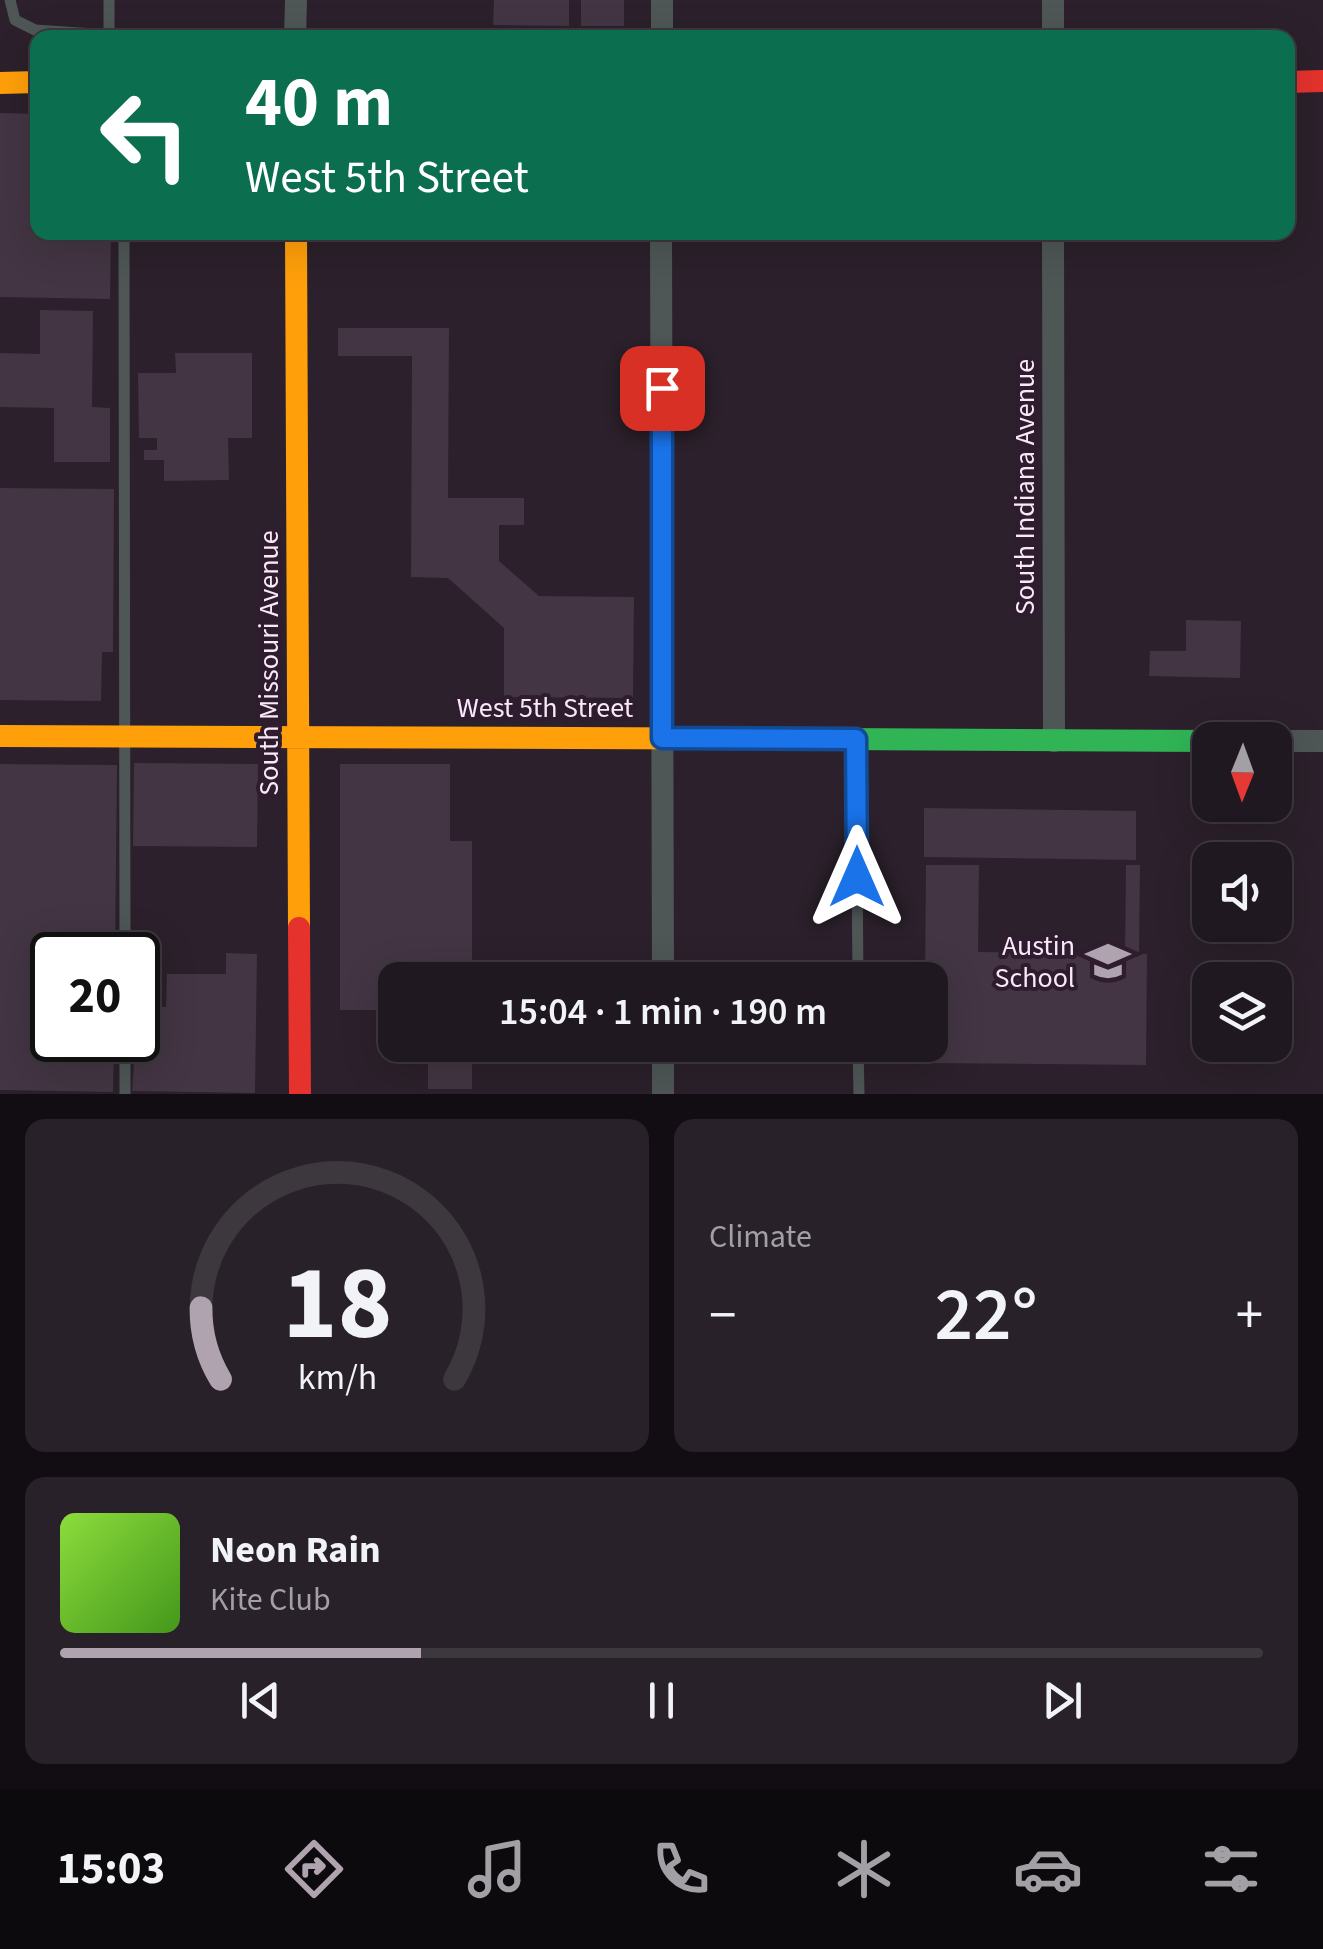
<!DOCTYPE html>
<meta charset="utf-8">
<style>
body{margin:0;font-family:"Source Sans 3",sans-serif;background:#282129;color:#f1f3f6;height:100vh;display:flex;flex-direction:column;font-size:38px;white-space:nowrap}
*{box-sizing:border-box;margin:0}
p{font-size:32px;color:#a2a0a5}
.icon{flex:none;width:55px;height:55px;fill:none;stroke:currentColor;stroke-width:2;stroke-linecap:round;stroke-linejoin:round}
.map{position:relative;height:1094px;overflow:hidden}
.sheet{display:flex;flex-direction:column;gap:25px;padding:25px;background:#120d12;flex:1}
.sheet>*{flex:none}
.top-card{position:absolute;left:30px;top:30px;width:1265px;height:210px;border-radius:20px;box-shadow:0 10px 40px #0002,0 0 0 2px #3d373e;background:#0b6e4f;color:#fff;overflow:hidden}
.needle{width:65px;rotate:181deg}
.fabs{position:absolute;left:1192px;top:722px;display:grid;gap:20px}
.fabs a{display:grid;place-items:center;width:100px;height:100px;border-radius:20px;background:#201820;box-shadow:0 10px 40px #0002,0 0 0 2px #3d373e;font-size:50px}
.speed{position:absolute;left:30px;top:932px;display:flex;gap:20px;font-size:50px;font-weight:700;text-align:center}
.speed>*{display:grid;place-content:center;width:130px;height:130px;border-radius:50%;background:#201820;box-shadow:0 10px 40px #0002,0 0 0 2px #3d373e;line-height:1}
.speed .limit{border:5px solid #111;border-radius:15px;background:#fff;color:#111}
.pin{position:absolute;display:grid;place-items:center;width:85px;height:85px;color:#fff;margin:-42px;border-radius:20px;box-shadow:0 5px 15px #0006}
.me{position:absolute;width:110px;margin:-55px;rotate:0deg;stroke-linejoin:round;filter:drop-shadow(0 0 8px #0008)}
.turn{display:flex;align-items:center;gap:35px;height:210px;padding:0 50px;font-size:45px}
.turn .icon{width:130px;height:130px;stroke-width:2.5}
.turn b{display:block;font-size:70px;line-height:85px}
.big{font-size:75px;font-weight:600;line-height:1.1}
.sheet .card{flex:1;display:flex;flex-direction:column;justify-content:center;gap:15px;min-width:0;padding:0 35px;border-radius:20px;background:#282129}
.sheet .dial{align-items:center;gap:0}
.dial svg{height:260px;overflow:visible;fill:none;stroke:#3d373e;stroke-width:7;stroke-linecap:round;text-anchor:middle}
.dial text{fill:#f1f3f6;stroke:none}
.song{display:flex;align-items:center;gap:30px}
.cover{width:120px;height:120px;border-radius:15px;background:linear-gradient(135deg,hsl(90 70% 55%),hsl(100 70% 35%))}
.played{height:10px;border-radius:5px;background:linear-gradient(90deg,#b0a3b0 30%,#3d373e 30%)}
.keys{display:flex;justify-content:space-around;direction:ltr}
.heat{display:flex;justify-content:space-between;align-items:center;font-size:55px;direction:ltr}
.sheet .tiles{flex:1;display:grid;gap:25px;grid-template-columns:1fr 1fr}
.card:last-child{grid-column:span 2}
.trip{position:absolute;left:378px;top:962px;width:570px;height:100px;border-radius:20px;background:#201820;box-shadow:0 10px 40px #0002,0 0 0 2px #3d373e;font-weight:600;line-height:100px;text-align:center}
.tab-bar{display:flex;height:160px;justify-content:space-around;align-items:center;background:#0d0a0d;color:#a2a0a5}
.tab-bar .icon{width:70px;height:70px}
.tab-bar .active{color:#b0a3b0}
.tab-bar b{font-size:45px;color:#f1f3f6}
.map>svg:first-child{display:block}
</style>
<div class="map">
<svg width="1323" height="1094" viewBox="0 0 1323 1094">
<rect width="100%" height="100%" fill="#2b202b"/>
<path fill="#433543" d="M494,0H569V26L493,25Z
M581,0H624V26H581Z
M0,113L38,114V232H111L110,299L0,297Z
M40,310L93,311L92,407L110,408V462H54V408L0,407V353L40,354Z
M338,328H449L448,498H524V525H499V561L539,596L634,597L633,698L504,697V628L448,578L411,577L412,356H338Z
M175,353H252V438H228L229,480L164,481V460H144V450H157V438H139L138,373H176Z
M0,488L114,489L113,652H102L101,701L0,700Z
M1186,620L1241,621L1240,678L1149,676L1150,651H1186Z
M134,763L258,764L257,847L133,846Z
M0,764L117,765L115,955H52V1040H114L113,1092L0,1090Z
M340,764H450V841H472V980H395V1010H340Z
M924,808L1136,811V860L924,857Z
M926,865H979L978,952L1125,954L1126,865H1140L1139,954H1147L1146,1065L924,1063V1045H930V980H925Z
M226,953L257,954L255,1093L132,1091L138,1007H166L167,974H226Z
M428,1045H472V1089H428Z"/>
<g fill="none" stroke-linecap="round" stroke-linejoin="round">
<path stroke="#4e5756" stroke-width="11" d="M10,0L15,20L35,30L109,35
M109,38V0
M124,232L125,955
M856,744L858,980
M125,1040V1094
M858,1045L859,1094"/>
<path stroke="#4e5756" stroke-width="22" d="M1053,0V38
M295,38L296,0
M662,38V0
M661,232L663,980
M1053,232L1054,741
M1275,741H1323
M663,1045V1094"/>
<path stroke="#30b455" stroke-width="22" d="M834,739L1210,741"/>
<path stroke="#ff9f0a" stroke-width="22" d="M0,83L38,82
M296,232L299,928
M0,736L834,739"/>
<path stroke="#e5322d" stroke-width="22" d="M1288,82L1323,81
M299,928L300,1094"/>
</g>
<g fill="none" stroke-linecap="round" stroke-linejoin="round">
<g stroke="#114b97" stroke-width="25">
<path id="route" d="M662,388V738L856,739L857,877"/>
</g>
<use href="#route" stroke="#1a73e8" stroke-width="18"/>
</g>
<defs>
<g id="school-bare" transform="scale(3.45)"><path d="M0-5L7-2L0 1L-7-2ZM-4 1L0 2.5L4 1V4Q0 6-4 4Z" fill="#b0a3b0" stroke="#2f1c2f" stroke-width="2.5" paint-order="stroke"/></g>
</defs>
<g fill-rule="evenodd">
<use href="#school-bare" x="1108" y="961"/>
</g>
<g text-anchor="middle" stroke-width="8" stroke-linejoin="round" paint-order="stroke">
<g font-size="28" fill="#f7eaf7" stroke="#2f1c2f">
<text transform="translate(1024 487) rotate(-90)" y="10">South Indiana Avenue</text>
<text transform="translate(268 663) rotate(-90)" y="10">South Missouri Avenue</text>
<text x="545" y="717">West 5th Street</text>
</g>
<g font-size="28" fill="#f7eaf7" stroke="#2f1c2f" text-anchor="end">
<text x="1075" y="955">Austin<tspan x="1075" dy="32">School</tspan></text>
</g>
</g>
</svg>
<div class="fabs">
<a><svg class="needle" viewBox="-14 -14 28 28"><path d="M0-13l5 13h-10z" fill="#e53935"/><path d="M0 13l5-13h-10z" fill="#a2a0a5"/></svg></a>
<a><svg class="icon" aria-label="sound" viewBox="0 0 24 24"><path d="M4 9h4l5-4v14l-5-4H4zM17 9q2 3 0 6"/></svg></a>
<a><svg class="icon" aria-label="layers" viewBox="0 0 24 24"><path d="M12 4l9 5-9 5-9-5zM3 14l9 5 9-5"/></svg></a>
</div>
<div class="speed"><div class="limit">20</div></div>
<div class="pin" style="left:662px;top:388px;background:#d93025"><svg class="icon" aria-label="arrive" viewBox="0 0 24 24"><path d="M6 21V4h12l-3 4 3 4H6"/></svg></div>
<svg class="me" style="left:857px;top:877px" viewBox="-20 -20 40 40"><path d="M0-17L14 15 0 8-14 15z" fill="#1a73e8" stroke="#fff" stroke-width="4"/></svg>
<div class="trip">15:04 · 1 min · 190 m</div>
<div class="top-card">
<div class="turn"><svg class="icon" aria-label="left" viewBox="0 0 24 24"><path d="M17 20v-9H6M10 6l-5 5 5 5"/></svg><div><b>40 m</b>West 5th Street</div></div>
</div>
</div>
<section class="sheet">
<div class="tiles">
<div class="card dial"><svg viewBox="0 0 100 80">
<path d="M14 69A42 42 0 1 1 86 69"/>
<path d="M14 69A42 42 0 0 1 8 47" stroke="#b0a3b0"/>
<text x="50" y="56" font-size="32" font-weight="700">18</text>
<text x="50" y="72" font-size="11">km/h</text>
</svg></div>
<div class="card"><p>Climate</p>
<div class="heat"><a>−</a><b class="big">22°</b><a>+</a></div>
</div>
<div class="card">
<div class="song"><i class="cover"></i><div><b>Neon Rain</b><p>Kite Club</p></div></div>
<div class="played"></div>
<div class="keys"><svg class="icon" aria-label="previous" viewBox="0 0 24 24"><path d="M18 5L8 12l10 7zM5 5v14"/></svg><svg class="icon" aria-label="pause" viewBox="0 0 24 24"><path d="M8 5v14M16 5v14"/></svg><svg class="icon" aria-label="next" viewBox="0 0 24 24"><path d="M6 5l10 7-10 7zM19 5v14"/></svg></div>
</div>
</div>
</section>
<nav class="tab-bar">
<b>15:03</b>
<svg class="icon active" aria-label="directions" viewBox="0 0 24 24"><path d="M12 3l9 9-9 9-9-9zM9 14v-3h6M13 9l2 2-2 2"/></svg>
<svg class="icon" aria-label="music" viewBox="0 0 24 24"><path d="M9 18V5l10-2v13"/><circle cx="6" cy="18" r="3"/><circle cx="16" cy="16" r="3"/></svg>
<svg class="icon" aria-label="phone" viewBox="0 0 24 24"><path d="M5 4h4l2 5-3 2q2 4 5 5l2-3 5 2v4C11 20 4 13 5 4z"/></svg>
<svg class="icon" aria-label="climate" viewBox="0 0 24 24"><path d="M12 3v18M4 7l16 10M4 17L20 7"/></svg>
<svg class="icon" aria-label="car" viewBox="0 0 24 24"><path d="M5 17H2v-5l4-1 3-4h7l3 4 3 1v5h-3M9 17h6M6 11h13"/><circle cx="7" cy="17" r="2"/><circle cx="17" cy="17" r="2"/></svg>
<svg class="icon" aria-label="filters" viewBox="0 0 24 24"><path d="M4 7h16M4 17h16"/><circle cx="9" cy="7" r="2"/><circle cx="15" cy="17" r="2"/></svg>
</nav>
